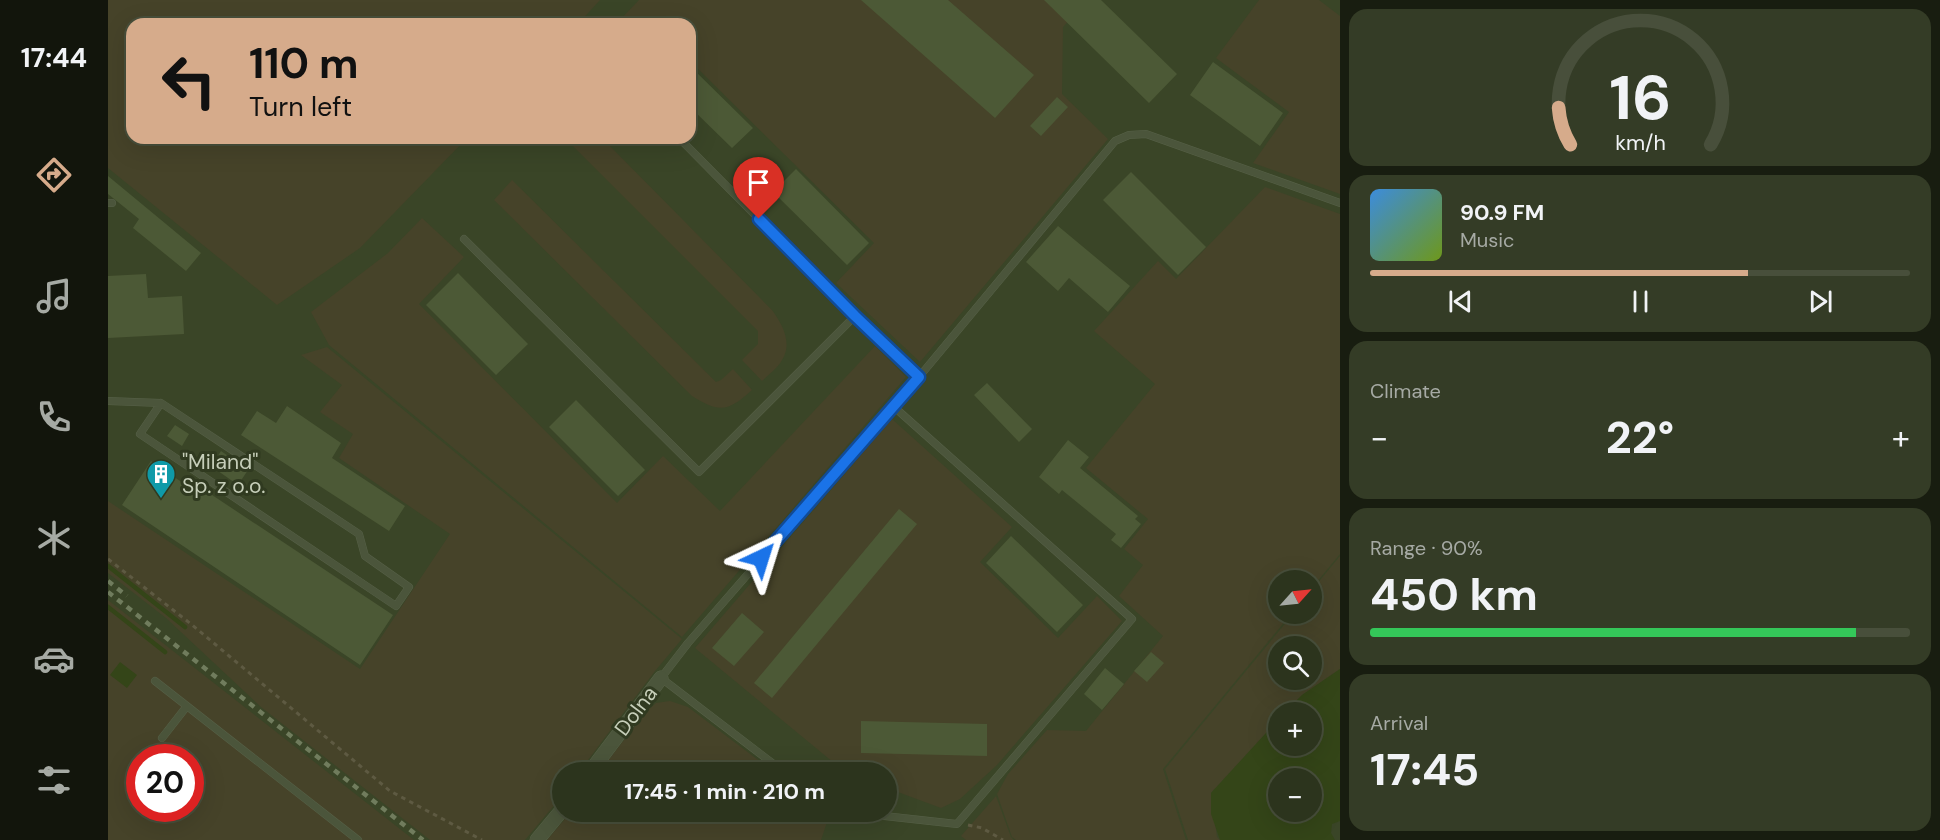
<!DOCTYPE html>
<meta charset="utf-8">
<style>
body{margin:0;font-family:"DM Sans",sans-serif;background:#343c26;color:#f1f3f6;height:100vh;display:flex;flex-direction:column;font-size:22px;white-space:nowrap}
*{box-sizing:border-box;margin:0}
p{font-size:20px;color:#a6aaa4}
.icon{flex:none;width:33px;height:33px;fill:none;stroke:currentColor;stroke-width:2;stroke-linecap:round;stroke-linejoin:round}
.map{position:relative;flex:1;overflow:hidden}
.drawer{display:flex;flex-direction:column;gap:9px;padding:9px;background:#181d10;width:600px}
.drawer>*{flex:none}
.banner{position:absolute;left:18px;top:18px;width:570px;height:126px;border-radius:18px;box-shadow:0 6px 24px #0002,0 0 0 2px #484f3b;background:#d6ab8b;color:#111;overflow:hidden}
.needle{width:39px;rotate:63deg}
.tools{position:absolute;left:1160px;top:570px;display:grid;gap:12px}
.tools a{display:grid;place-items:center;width:54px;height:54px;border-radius:50%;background:#2c341d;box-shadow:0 6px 24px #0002,0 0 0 2px #484f3b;font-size:30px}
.speed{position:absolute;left:18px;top:744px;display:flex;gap:12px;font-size:30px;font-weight:700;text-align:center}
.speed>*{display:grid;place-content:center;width:78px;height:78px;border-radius:50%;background:#2c341d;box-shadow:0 6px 24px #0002,0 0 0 2px #484f3b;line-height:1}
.speed .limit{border:9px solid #d22;background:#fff;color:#111}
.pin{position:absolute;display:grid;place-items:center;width:51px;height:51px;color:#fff;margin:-62px -26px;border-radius:50% 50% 50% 0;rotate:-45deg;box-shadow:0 0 6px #0007}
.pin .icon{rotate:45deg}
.me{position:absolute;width:66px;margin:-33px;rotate:41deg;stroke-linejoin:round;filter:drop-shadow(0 0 4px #0008)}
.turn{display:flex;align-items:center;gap:21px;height:126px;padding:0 24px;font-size:27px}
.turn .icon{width:78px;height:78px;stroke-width:2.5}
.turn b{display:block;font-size:42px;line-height:51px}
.big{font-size:45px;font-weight:700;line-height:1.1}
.drawer .card{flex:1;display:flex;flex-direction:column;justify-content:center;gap:9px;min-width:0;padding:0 21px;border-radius:18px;background:#343c26}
.drawer .dial{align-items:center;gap:0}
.dial svg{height:156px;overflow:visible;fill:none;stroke:#484f3b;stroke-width:7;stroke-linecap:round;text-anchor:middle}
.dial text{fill:#f1f3f6;stroke:none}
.song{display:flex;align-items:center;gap:18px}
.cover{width:72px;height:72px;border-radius:9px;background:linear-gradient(135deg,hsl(210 70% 55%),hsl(80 70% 35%))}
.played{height:6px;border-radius:3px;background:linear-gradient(90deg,#d6ab8b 70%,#484f3b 70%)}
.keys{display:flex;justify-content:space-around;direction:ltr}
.heat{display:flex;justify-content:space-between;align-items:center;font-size:33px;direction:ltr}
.charge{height:9px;border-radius:4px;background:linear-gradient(90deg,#34c759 90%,#484f3b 0)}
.trip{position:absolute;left:444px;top:762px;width:345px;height:60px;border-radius:30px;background:#2c341d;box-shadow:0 6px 24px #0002,0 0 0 2px #484f3b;font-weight:700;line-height:60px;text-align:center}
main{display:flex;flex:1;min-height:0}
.menu{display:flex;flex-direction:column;width:108px;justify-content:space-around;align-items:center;background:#12150c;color:#a6aaa4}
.menu .icon{width:42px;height:42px}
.menu .current{color:#d6ab8b}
.menu b{font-size:27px;color:#f1f3f6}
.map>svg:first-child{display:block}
</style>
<main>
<nav class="menu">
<b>17:44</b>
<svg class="icon current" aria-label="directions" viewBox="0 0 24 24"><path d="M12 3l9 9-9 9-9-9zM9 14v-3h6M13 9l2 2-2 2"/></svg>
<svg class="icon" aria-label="music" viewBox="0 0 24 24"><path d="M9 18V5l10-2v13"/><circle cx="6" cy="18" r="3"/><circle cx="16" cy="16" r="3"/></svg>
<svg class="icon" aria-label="phone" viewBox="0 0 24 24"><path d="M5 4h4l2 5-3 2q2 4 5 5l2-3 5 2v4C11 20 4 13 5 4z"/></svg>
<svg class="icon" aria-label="climate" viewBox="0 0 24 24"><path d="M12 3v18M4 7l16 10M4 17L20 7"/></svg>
<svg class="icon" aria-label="car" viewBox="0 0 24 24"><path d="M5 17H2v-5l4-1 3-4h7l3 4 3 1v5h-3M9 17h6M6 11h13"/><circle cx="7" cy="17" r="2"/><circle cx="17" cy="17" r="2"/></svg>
<svg class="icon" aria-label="filters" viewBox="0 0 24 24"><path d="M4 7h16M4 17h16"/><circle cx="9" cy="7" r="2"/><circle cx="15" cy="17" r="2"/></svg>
</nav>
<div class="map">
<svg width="1232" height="840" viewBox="0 0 1232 840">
<rect width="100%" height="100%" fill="#3a4527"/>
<path fill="#464329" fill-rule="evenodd" d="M0,0H492L470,24H24V138H359L252,248L169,305L0,168Z
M531,0H980L955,27L954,94L1000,139L812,362L728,283L766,243L582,61V24H508Z
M1151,0H1211L1232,16V194L1145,163L1181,112L1108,58Z
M457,138H494L664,310C674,324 685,343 674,360C670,368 660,375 654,381L634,360L650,344V331Z
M404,180L608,382L613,380L625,369L644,390C620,412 611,413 584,396L386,200Z
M1157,187L1232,214V554L1203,589V580H1170V614H1183L1055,769L1078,840H908L904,837L889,794L900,774L939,730L978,731L1055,636L1011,596L1035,565L1016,549L1040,519L978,468L1047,384L986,331L1050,261L1068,279Z
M314,218L356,257L311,304L509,503L555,456L612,511L767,346L798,377L574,637L221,345L203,312L280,253Z
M219,347L574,639L547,671L471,772H454V796L417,840H322L153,707L58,618L0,573V501L252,669L342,534L231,458L245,434L212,412L234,385L193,355Z
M784,419L904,527L872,562L950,638L989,596L1014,621L889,765L852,799L833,808L779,788L778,772H737L587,648Z
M1232,556V669L1194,695L1177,712H1170V720L1103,793L1109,837L1112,840H1080L1057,769L1185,614H1203V591ZM1170,646H1203V680H1170Z
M0,600L306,840H0ZM32,758H82V808H32Z
M562,701L580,707L666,772H491L538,712L548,703Z
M888,796L903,837L906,840H858L853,836Z
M463,812H710L720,819L713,840H439Z"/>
<path fill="#344518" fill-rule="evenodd" d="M12,662L29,675L19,688L2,675Z
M1232,669V821L1224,824L1223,833L1227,840H1112L1103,814V793L1170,720V746H1203V712H1177L1194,695ZM1170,778H1203V812H1170Z"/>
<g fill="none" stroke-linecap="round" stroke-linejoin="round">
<path stroke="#344518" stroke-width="4.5" d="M0,566L77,627
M0,607L57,652"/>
</g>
<path fill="#4c5936" d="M753,0H840L926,75L887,118Z
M936,0H993L1069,74L1041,103Z
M1105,62L1175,113L1152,146L1082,95Z
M582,66L645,128L624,148L582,107Z
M949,97L960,107L933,136L922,126Z
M688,169L761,243L739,265L665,192Z
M1023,172L1098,247L1070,275L995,200Z
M0,176L93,253L78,271L25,228L31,219L0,194Z
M950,226L1022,286L1000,312L961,278L950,291L918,262Z
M350,273L420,344L388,375L318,305Z
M38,274L40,298L74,296L76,334L0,338V276Z
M879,383L924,429L911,442L866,395Z
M468,400L537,470L510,496L441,427Z
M179,406L233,443L224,458L297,506L281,531L133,435L149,411L168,423Z
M67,425L81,434L74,446L59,436Z
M960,440L981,457L972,468L1030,516L1027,519L1033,524L1013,548L1003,540L1008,534L954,490L951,494L931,477Z
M113,451L140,470L130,485L103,466Z
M43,461L91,494L95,489L285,615L252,665L14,505Z
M791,509L809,524L664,698L646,683Z
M903,536L975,605L949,632L878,563Z
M634,613L656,632L626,666L604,648Z
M1043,652L1056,663L1039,682L1026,671Z
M997,668L1016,684L994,710L976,694Z
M753,721L879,724V756L753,753Z"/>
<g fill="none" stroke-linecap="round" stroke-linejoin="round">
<g stroke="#576148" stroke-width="8">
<path id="lane" d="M571,138L747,316L811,377
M0,203H4
M356,239L591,472L747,316
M0,401L53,403L251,534L257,556L301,587L288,606L32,434L53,403
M47,681L250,840
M54,738L79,706
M676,772L553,678L580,643L811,377L1007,141L1021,135L1038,134L1232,203
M740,812L849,824L1024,619L785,406"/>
</g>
<g stroke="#576148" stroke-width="15">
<path id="street" d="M482,772L553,678
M429,840L454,810"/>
</g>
<path stroke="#5e5a42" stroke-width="3" stroke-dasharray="4.5 4.5" stroke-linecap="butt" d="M0,559L83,624L282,791L374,840
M860,825L874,828L895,840"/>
<use href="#lane" stroke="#4b553b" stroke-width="7"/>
<use href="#street" stroke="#4b553b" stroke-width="14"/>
<path stroke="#707c5d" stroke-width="4.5" stroke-dasharray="6 6" stroke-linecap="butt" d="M0,581L19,596
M0,592L315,840"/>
</g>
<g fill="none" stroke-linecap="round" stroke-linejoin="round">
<g stroke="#114b97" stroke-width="15">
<path id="route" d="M651,219L747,316L811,377L653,558"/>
</g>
<use href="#route" stroke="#1a73e8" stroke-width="10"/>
</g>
<defs>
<g id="building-pin" transform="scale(1.5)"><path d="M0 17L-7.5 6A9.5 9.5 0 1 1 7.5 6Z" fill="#0f9aa8" stroke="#303a20"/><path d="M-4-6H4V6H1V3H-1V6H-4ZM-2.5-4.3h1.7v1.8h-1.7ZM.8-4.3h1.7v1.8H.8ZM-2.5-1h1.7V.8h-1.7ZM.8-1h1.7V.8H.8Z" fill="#fff"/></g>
</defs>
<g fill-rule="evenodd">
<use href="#building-pin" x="53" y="474"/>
</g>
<g text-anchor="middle" stroke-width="6" stroke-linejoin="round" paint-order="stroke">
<g font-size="21" fill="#c6ceb9" stroke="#303a20" text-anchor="start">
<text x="74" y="469">"Miland"<tspan x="74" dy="24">Sp. z o.o.</tspan></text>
</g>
<g font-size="21" fill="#c6ceb9" stroke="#303a20">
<text transform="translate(528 711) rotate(-53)" y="7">Dolna</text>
</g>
</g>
</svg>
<div class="tools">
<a><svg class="needle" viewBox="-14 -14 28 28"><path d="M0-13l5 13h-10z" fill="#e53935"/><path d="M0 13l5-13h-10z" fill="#a6aaa4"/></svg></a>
<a><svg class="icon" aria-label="search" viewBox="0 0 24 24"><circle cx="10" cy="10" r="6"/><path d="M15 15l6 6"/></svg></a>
<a>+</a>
<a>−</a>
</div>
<div class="speed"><div class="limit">20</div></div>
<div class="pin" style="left:651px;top:219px;background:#d93025"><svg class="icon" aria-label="arrive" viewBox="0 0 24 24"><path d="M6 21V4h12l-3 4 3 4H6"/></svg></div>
<svg class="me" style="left:653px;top:558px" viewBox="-20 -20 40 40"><path d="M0-17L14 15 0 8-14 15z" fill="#1a73e8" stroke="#fff" stroke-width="4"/></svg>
<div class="trip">17:45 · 1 min · 210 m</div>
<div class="banner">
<div class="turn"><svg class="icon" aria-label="left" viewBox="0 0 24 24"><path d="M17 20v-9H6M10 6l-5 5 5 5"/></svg><div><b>110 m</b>Turn left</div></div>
</div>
</div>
<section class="drawer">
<div class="card dial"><svg viewBox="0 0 100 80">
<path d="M14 69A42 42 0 1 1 86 69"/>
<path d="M14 69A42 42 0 0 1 8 50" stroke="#d6ab8b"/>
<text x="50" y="56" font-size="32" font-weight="700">16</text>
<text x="50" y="72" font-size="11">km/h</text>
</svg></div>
<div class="card">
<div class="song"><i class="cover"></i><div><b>90.9 FM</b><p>Music</p></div></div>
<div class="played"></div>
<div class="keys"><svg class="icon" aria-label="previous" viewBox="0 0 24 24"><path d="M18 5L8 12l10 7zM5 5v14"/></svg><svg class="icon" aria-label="pause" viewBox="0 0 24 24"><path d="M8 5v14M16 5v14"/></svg><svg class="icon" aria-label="next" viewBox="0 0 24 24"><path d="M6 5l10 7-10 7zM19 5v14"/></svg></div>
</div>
<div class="card"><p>Climate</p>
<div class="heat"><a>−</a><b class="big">22°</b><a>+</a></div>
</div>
<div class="card"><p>Range · 90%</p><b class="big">450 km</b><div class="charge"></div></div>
<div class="card"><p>Arrival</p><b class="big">17:45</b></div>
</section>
</main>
